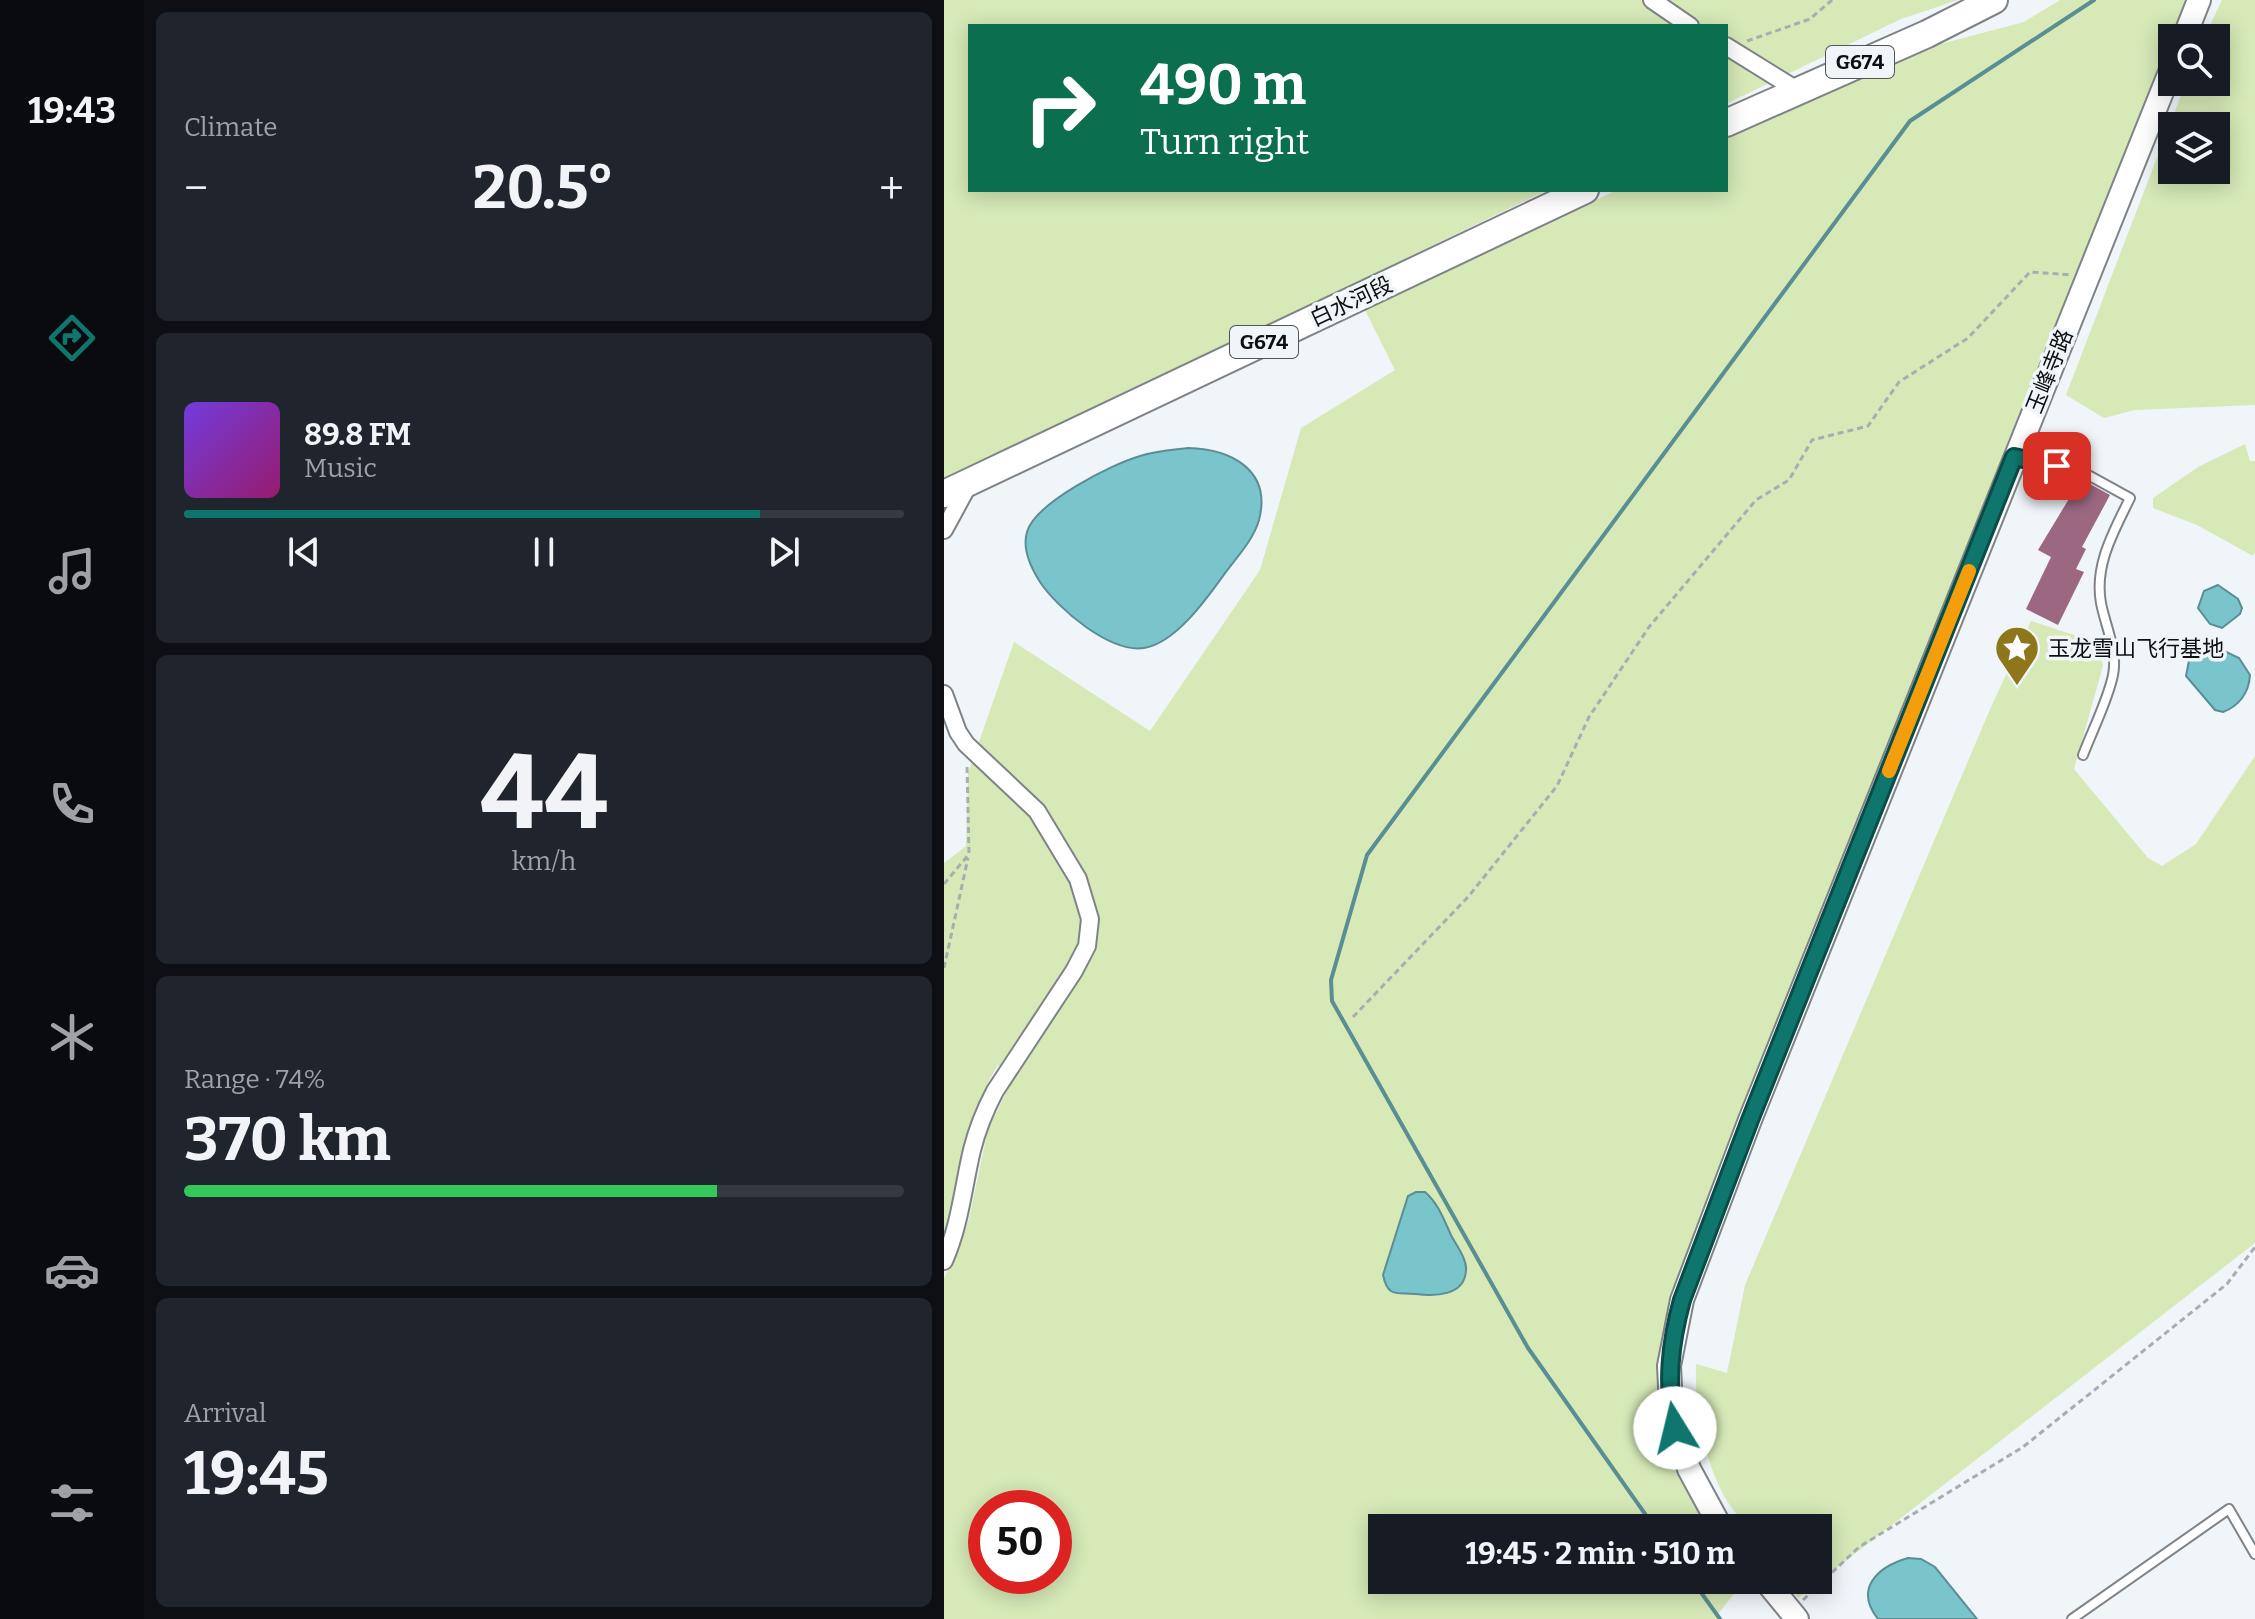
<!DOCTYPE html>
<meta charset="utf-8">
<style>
body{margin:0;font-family:Bitter,"Noto Sans SC",serif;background:#20242c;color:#f1f3f6;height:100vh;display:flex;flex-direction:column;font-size:30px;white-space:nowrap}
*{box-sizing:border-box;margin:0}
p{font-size:26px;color:#9ea1a6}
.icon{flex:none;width:44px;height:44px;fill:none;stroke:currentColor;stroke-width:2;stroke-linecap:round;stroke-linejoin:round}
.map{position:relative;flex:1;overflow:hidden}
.details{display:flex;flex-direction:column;gap:12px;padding:12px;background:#0d0f14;width:800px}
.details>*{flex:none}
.guide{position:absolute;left:24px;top:24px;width:760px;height:168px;border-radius:0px;box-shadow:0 4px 20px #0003;background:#0b6e4f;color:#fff;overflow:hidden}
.tools{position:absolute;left:1214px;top:24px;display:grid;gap:16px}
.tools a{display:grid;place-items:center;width:72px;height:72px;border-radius:0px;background:#171b24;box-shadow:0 4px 20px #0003;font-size:40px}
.speed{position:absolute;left:24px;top:1490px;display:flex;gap:16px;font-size:40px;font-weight:700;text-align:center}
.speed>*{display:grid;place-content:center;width:104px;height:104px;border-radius:50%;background:#171b24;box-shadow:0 4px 20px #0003;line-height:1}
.speed .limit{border:12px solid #d22;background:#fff;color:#111}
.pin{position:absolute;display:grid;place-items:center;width:68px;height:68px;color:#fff;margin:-34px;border-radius:16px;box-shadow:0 4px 12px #0006}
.me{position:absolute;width:88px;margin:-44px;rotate:351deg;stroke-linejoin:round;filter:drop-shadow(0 0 6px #0008)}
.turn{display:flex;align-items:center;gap:28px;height:168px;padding:0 40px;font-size:36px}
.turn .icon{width:104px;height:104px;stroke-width:2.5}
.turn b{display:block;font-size:56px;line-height:68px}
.big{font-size:60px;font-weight:700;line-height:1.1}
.details .tile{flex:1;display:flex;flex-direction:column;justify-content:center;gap:12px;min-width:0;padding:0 28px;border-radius:12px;background:#20242c}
.details .dial{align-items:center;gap:0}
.dial b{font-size:104px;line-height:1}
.song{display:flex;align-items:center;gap:24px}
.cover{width:96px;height:96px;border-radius:12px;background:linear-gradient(135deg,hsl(260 70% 55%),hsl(320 70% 35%))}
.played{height:8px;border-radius:4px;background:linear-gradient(90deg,#0f766e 80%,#363941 80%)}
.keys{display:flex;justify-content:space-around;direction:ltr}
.heat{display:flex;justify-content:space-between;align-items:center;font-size:44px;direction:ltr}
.charge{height:12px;border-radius:6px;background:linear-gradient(90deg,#34c759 74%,#363941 0)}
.trip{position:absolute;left:424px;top:1514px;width:464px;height:80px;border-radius:0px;background:#171b24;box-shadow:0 4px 20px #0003;font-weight:700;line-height:80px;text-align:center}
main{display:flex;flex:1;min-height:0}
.menu{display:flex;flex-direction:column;width:144px;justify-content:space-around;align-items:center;background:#090b0e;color:#9ea1a6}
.menu .icon{width:56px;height:56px}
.menu .on{color:#0f766e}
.menu b{font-size:36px;color:#f1f3f6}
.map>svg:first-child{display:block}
</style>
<main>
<nav class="menu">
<b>19:43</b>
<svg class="icon on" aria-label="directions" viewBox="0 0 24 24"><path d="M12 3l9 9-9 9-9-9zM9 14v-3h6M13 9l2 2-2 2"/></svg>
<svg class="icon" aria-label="music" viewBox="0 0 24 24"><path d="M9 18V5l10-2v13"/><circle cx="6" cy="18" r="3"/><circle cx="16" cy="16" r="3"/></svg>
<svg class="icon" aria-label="phone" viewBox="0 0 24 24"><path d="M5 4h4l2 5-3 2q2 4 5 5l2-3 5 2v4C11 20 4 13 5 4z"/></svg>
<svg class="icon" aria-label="climate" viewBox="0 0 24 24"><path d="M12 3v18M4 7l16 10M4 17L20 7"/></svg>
<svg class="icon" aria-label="car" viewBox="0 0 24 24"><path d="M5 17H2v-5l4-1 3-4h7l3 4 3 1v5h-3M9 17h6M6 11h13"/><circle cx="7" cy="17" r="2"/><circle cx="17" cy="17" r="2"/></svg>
<svg class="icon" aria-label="filters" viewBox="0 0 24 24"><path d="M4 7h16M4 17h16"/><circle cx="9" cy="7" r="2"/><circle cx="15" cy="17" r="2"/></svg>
</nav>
<section class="details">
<div class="tile"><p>Climate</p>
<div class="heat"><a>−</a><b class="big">20.5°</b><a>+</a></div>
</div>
<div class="tile">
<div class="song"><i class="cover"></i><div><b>89.8 FM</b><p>Music</p></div></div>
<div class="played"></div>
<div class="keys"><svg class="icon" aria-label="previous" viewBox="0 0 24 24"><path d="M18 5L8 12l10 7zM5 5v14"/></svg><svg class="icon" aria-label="pause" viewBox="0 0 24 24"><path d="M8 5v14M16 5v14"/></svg><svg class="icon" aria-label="next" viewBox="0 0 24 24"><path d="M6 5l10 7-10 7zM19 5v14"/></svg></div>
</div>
<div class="tile dial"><b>44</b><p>km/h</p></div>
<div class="tile"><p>Range · 74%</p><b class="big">370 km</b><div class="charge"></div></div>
<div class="tile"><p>Arrival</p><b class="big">19:45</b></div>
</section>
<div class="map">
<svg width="1311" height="1619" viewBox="0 0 1311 1619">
<rect width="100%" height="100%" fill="#f0f5f9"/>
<path fill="#d6e9b7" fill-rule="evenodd" d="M0,0H1014L957,19L782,104V26H26V190H603L215,378L0,478Z
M1116,0H1259L1243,38H1228V74L741,1271L721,1381L771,1528H438V1580H801L774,1614L777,1619H0V1278L13,1253L25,1219L44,1129L70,1077L54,1065C22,1115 17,1179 0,1235V863L22,846L24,773L70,642L206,731L316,570L357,428L451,370L421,310L673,190H782V138L989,46L1080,22ZM42,1508H110V1576H42Z
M1278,0H1311V405L1191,410L1160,418L1122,395L1242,82H1272V38H1260ZM1228,126H1272V170H1228Z
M1301,444L1306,461H1311V552L1309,556L1253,525L1209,508V498L1254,467Z
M1087,621L1155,643L1159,666L1130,769L1204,858L1218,866L1252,844L1311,756V1243L854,1598L841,1580H874V1528H803C795,1516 784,1505 778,1492C758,1452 751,1408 752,1364L783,1373L801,1285L1047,707Z"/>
<path fill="#7ac4cc" stroke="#5a8e94" stroke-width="2" d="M244,448C287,449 328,470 315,520C309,541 291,559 279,576C261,601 231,643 200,648C166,653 114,609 96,582C87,568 78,549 83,532C91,503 168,464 196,456C211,451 227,450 244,448Z
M1274,585L1294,599L1298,608L1296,614L1278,628L1266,624L1254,608L1260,591Z
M1262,637L1278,650L1295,658L1306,675C1305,693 1295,706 1279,712L1271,710L1242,676L1247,650Z
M472,1192H481C494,1203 500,1220 507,1235C512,1245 523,1259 522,1270C521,1297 489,1296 472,1294C454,1292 444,1299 439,1275L464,1196Z
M964,1558L977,1559L991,1567L1033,1619H934C910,1589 933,1567 964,1558Z"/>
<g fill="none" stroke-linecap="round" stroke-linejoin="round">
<path stroke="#5a8e94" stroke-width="4" d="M711,1528L584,1348L388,1001L387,980L423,855L966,121L1150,0
M748,1580L776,1619"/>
</g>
<path fill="#9c6881" d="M1137,479L1166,495L1138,547L1142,549L1132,569L1140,572L1114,625L1082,609L1107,557L1094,550Z"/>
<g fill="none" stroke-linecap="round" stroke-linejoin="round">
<g stroke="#7f8388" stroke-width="12">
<path id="service" d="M1074,458L1135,470L1186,498C1170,531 1150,565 1157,603C1161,625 1174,651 1169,675C1164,700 1148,731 1139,755
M1128,1619L1285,1509L1311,1554"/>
</g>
<g stroke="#7f8388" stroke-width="20">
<path id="minor" d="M708,0L746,26
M782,46L853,90
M0,530L26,482
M0,694L14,732L22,744L93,811L134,879L146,919L143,946L130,971L51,1091C41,1110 33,1130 28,1150C19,1188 16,1225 0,1261"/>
</g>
<g stroke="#7f8388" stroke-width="26">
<path id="secondary" d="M1240,38L1255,0
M777,1528L745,1469L727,1406L725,1366L738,1300L806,1120L1228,67
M821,1580L853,1619"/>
</g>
<g stroke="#7f8388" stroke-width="30">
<path id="trunk" d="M782,123L983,34L1050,0
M0,494L641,190"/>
</g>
<path stroke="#a9adb0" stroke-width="3" stroke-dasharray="6 4" stroke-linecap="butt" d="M803,41L866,19L888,0
M0,884L25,854L23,765
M0,968L24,858
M409,1017L524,897L613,786L645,717L705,627L812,500L845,480L868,440L924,426L955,382L1024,338L1086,272L1128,275
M859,1600L915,1547L1079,1447L1283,1284L1311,1247"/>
<use href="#service" stroke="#fff" stroke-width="8"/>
<use href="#minor" stroke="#fff" stroke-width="16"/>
<use href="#secondary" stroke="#fff" stroke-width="22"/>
<use href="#trunk" stroke="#fff" stroke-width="26"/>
</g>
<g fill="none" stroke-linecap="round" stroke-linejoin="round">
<g stroke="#0a4d48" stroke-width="20">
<path id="route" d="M731,1428C722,1383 726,1344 738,1300L806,1120L1070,457L1113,466"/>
</g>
<use href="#route" stroke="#0f766e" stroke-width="14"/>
<path stroke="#f59e0b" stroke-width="14" d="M945,771L1025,571"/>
</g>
<defs>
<g id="sight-pin" transform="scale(2.3)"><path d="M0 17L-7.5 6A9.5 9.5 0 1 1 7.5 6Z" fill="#8e761a" stroke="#f0f5f9"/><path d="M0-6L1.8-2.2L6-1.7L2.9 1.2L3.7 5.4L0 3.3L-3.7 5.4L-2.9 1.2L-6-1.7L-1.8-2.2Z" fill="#fff"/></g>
</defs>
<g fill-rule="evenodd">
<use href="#sight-pin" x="1073" y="648"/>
</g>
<g text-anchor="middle" stroke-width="7" stroke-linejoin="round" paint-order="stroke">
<g fill="#f0f5f9" stroke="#525457" stroke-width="2">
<rect x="882" y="46" width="68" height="32" rx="6"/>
<rect x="286" y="326" width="68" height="32" rx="6"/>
</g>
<g font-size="20" font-weight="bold" fill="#0e0f11">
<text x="916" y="69">G674</text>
<text x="320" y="349">G674</text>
</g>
<g font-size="22" fill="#0e0f11" stroke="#f0f5f9">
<text transform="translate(407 301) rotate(-25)" y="8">白水河段</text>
<text transform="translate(1105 371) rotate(-68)" y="8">玉峰寺路</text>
</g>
<g font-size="22" fill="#0e0f11" stroke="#f0f5f9" text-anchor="start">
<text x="1104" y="656">玉龙雪山飞行基地</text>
</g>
</g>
</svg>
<div class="tools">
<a><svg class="icon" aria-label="search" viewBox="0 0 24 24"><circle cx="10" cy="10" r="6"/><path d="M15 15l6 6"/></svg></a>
<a><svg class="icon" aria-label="layers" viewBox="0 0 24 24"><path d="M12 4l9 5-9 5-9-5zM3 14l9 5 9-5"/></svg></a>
</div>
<div class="speed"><div class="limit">50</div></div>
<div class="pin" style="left:1113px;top:466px;background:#d93025"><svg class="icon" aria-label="arrive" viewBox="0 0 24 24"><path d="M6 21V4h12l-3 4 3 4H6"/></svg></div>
<svg class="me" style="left:731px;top:1428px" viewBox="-20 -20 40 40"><circle r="19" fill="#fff"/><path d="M0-13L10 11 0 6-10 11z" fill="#0f766e"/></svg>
<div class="trip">19:45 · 2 min · 510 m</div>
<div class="guide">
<div class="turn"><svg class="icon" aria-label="right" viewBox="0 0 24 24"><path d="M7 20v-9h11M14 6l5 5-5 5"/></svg><div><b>490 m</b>Turn right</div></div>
</div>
</div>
</main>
